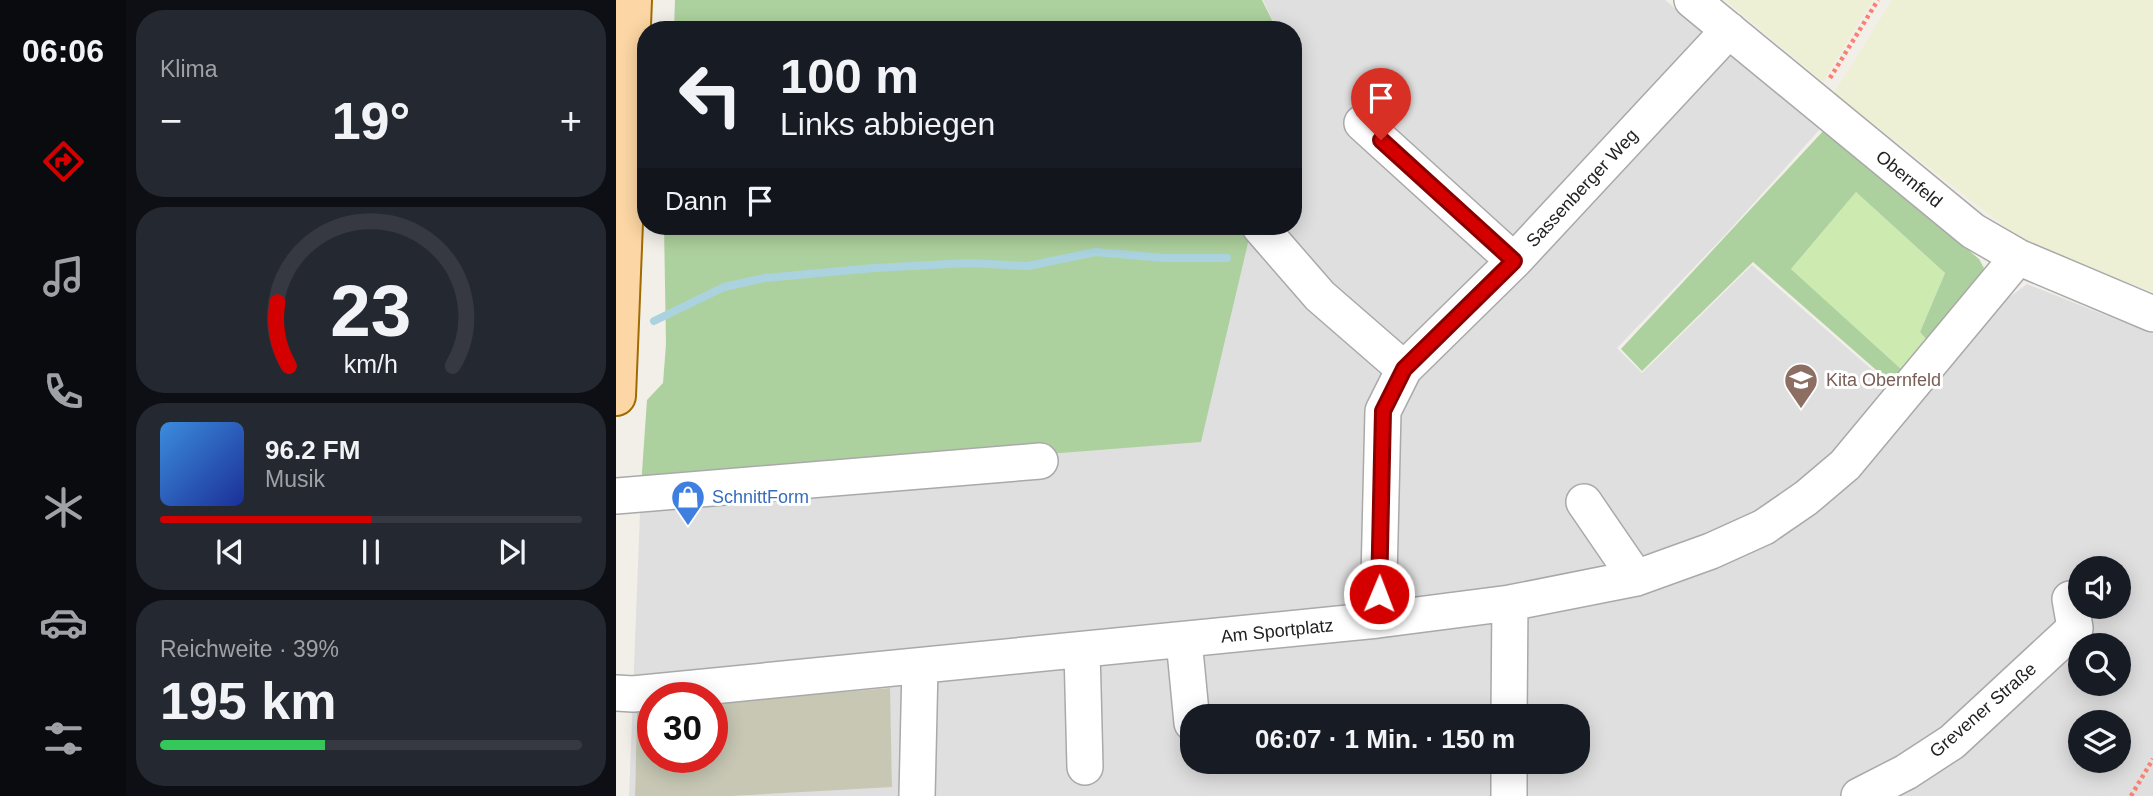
<!DOCTYPE html>
<html lang="de">
<meta charset="utf-8">
<style>
body{margin:0;font-family:Helvetica,sans-serif;background:#242831;color:#f1f3f6;height:100vh;display:flex;flex-direction:column;font-size:26px;white-space:nowrap}
*{box-sizing:border-box;margin:0}
p{font-size:23px;color:#9ea1a6}
.icon{flex:none;width:38px;height:38px;fill:none;stroke:currentColor;stroke-width:2;stroke-linecap:round;stroke-linejoin:round}
.map{position:relative;flex:1;overflow:hidden}
.sheet{display:flex;flex-direction:column;gap:10px;padding:10px;background:#0d0f14;width:490px}
.sheet>*{flex:none}
.hud{position:absolute;left:21px;top:21px;width:665px;height:214px;border-radius:28px;box-shadow:0 4px 18px #0003;background:#171b24;color:#f1f3f6;overflow:hidden}
.tools{position:absolute;left:1452px;top:556px;display:grid;gap:14px}
.tools a{display:grid;place-items:center;width:63px;height:63px;border-radius:50%;background:#171b24;box-shadow:0 4px 18px #0003;font-size:35px}
.speed{position:absolute;left:21px;top:682px;display:flex;gap:14px;font-size:35px;font-weight:700;text-align:center}
.speed>*{display:grid;place-content:center;width:91px;height:91px;border-radius:50%;background:#171b24;box-shadow:0 4px 18px #0003;line-height:1}
.speed .limit{border:10px solid #d22;background:#fff;color:#111}
.pin{position:absolute;display:grid;place-items:center;width:60px;height:60px;color:#fff;margin:-72px -30px;border-radius:50% 50% 50% 0;rotate:-45deg;box-shadow:0 0 7px #0007}
.pin .icon{rotate:45deg}
.me{position:absolute;width:77px;margin:-38px;rotate:1deg;stroke-linejoin:round;filter:drop-shadow(0 0 5px #0008)}
.turn{display:flex;align-items:center;gap:24px;height:147px;padding:0 28px;font-size:32px}
.turn .icon{width:91px;height:91px;stroke-width:2.5}
.turn b{display:block;font-size:49px;line-height:60px}
.then{display:flex;align-items:center;height:66px;padding:0 28px;background:#0003;gap:14px;font-size:26px}
.big{font-size:52px;font-weight:800;line-height:1.1}
.sheet .widget{flex:1;display:flex;flex-direction:column;justify-content:center;gap:10px;min-width:0;padding:0 24px;border-radius:28px;background:#242831}
.sheet .dial{align-items:center;gap:0}
.dial svg{height:182px;overflow:visible;fill:none;stroke:#363941;stroke-width:7;stroke-linecap:round;text-anchor:middle}
.dial text{fill:#f1f3f6;stroke:none}
.song{display:flex;align-items:center;gap:21px}
.cover{width:84px;height:84px;border-radius:10px;background:linear-gradient(135deg,hsl(210 70% 55%),hsl(230 70% 35%))}
.played{height:7px;border-radius:4px;background:linear-gradient(90deg,#d40000 50%,#363941 50%)}
.keys{display:flex;justify-content:space-around;direction:ltr}
.heat{display:flex;justify-content:space-between;align-items:center;font-size:38px;direction:ltr}
.charge{height:10px;border-radius:5px;background:linear-gradient(90deg,#34c759 39%,#363941 0)}
.trip{position:absolute;left:564px;top:704px;width:410px;height:70px;border-radius:28px;background:#171b24;box-shadow:0 4px 18px #0003;font-weight:800;line-height:70px;text-align:center}
main{display:flex;flex:1;min-height:0}
.menu{display:flex;flex-direction:column;width:126px;justify-content:space-around;align-items:center;background:#090b0e;color:#9ea1a6}
.menu .icon{width:49px;height:49px}
.menu .current{color:#d40000}
.menu b{font-size:32px;color:#f1f3f6}
.map>svg:first-child{display:block}
</style>
<main>
<nav class="menu">
<b>06:06</b>
<svg class="icon current" aria-label="directions" viewBox="0 0 24 24"><path d="M12 3l9 9-9 9-9-9zM9 14v-3h6M13 9l2 2-2 2"/></svg>
<svg class="icon" aria-label="music" viewBox="0 0 24 24"><path d="M9 18V5l10-2v13"/><circle cx="6" cy="18" r="3"/><circle cx="16" cy="16" r="3"/></svg>
<svg class="icon" aria-label="phone" viewBox="0 0 24 24"><path d="M5 4h4l2 5-3 2q2 4 5 5l2-3 5 2v4C11 20 4 13 5 4z"/></svg>
<svg class="icon" aria-label="climate" viewBox="0 0 24 24"><path d="M12 3v18M4 7l16 10M4 17L20 7"/></svg>
<svg class="icon" aria-label="car" viewBox="0 0 24 24"><path d="M5 17H2v-5l4-1 3-4h7l3 4 3 1v5h-3M9 17h6M6 11h13"/><circle cx="7" cy="17" r="2"/><circle cx="17" cy="17" r="2"/></svg>
<svg class="icon" aria-label="filters" viewBox="0 0 24 24"><path d="M4 7h16M4 17h16"/><circle cx="9" cy="7" r="2"/><circle cx="15" cy="17" r="2"/></svg>
</nav>
<section class="sheet">
<div class="widget"><p>Klima</p>
<div class="heat"><a>−</a><b class="big">19°</b><a>+</a></div>
</div>
<div class="widget dial"><svg viewBox="0 0 100 80">
<path d="M14 69A42 42 0 1 1 86 69"/>
<path d="M14 69A42 42 0 0 1 9 41" stroke="#d40000"/>
<text x="50" y="56" font-size="32" font-weight="700">23</text>
<text x="50" y="72" font-size="11">km/h</text>
</svg></div>
<div class="widget">
<div class="song"><i class="cover"></i><div><b>96.2 FM</b><p>Musik</p></div></div>
<div class="played"></div>
<div class="keys"><svg class="icon" aria-label="previous" viewBox="0 0 24 24"><path d="M18 5L8 12l10 7zM5 5v14"/></svg><svg class="icon" aria-label="pause" viewBox="0 0 24 24"><path d="M8 5v14M16 5v14"/></svg><svg class="icon" aria-label="next" viewBox="0 0 24 24"><path d="M6 5l10 7-10 7zM19 5v14"/></svg></div>
</div>
<div class="widget"><p>Reichweite · 39%</p><b class="big">195 km</b><div class="charge"></div></div>
</section>
<div class="map">
<svg width="1537" height="796" viewBox="0 0 1537 796">
<rect width="100%" height="100%" fill="#f2efe9"/>
<path fill="#e0dfdf" fill-rule="evenodd" d="M647,0H1049L1204,129L1110,234L1001,348L1026,373L1136,265L1300,408L1391,299L1411,284L1537,334V796H116L276,786L273,688L21,710L19,796H13L25,486L636,226H677V30H661ZM1465,569H1503V607H1465ZM1465,646H1503V684H1465ZM576,716H961V761H576ZM1465,723H1503V761H1465Z"/>
<path fill="#c7c7b4" d="M274,688L276,787L116,796H19L21,710L37,708V758H96V703Z"/>
<path fill="#eef0d5" d="M1109,0H1257L1207,82Z
M1276,0H1537V292L1470,267L1398,234L1218,93Z"/>
<path fill="#cdebb0" d="M1240,192L1329,273L1304,332L1310,339L1285,369L1175,269Z"/>
<path fill="#add19e" d="M59,0H646L661,30H58Z
M1209,129L1363,259L1368,268L1365,276L1310,339L1304,332L1329,273L1240,192L1175,269L1285,369L1275,383L1137,262L1026,371L1005,349Z
M48,226H636L585,442L25,486L31,400L47,383L50,344Z"/>
<g fill="none" stroke-linecap="round" stroke-linejoin="round">
<path stroke="#aad3df" stroke-width="8" d="M38,321L108,287L149,278L258,268L353,263L412,266L479,252L550,258H611"/>
<g stroke="#a9a9a9" stroke-width="38">
<path id="minor" d="M1076,0L1357,231L1402,257L1537,314
M746,123L898,261
M644,227L704,296L788,369
M0,496L424,461
M968,502L1020,578
M762,620L767,411L788,369L898,261L1113,30
M568,640L576,723
M466,650L469,767
M0,693L17,694L762,620L894,603L1020,578L1095,551L1148,527L1190,498L1229,465L1402,257
M893,716L894,603
M301,796L304,667
M893,796V761
M1243,796L1290,772L1336,742L1459,628L1454,599"/>
</g>
<g stroke="#a06b00" stroke-width="42">
<path id="major" d="M0,396L16,0"/>
</g>
<path stroke="#fa8072" stroke-width="4.5" stroke-dasharray="3.5 3.5" stroke-linecap="butt" d="M1214,78L1262,0
M1515,796L1537,759"/>
<use href="#minor" stroke="#fff" stroke-width="35"/>
<use href="#major" stroke="#fcd6a4" stroke-width="38"/>
</g>
<g fill="none" stroke-linecap="round" stroke-linejoin="round">
<g stroke="#8a0000" stroke-width="18">
<path id="route" d="M763,594L767,411L788,369L898,261L765,140"/>
</g>
<use href="#route" stroke="#d40000" stroke-width="12"/>
</g>
<defs>
<g id="school-pin" transform="scale(1.75)"><path d="M0 17L-7.5 6A9.5 9.5 0 1 1 7.5 6Z" fill="#8d6e63" stroke="#fff"/><path d="M0-5L7-2L0 1L-7-2ZM-4 1L0 2.5L4 1V4Q0 6-4 4Z" fill="#fff"/></g>
<g id="shop-pin" transform="scale(1.75)"><path d="M0 17L-7.5 6A9.5 9.5 0 1 1 7.5 6Z" fill="#3f7fe0" stroke="#fff"/><path d="M-5-2.5h2.3a2.7 3.5 0 0 1 5.4 0H5L5.5 6h-11ZM-1.5-2.5h3a1.5 2.3 0 0 0-3 0Z" fill="#fff"/></g>
</defs>
<g fill-rule="evenodd">
<use href="#school-pin" x="1185" y="380"/>
<use href="#shop-pin" x="72" y="497"/>
</g>
<g text-anchor="middle" stroke-width="6" stroke-linejoin="round" paint-order="stroke">
<g font-size="18" fill="#222" stroke="#fff">
<text transform="translate(1293 179) rotate(39)" y="6">Obernfeld</text>
<text transform="translate(966 188) rotate(-47)" y="6">Sassenberger Weg</text>
<text transform="translate(661 631) rotate(-6)" y="6">Am Sportplatz</text>
<text transform="translate(1367 710) rotate(-41)" y="6">Grevener Straße</text>
</g>
<g font-size="18" fill="#785e54" stroke="#fff" text-anchor="start">
<text x="1210" y="386">Kita Obernfeld</text>
</g>
<g font-size="18" fill="#366cbe" stroke="#fff" text-anchor="start">
<text x="96" y="503">SchnittForm</text>
</g>
</g>
</svg>
<div class="tools">
<a><svg class="icon" aria-label="sound" viewBox="0 0 24 24"><path d="M4 9h4l5-4v14l-5-4H4zM17 9q2 3 0 6"/></svg></a>
<a><svg class="icon" aria-label="search" viewBox="0 0 24 24"><circle cx="10" cy="10" r="6"/><path d="M15 15l6 6"/></svg></a>
<a><svg class="icon" aria-label="layers" viewBox="0 0 24 24"><path d="M12 4l9 5-9 5-9-5zM3 14l9 5 9-5"/></svg></a>
</div>
<div class="speed"><div class="limit">30</div></div>
<div class="pin" style="left:765px;top:140px;background:#d93025"><svg class="icon" aria-label="arrive" viewBox="0 0 24 24"><path d="M6 21V4h12l-3 4 3 4H6"/></svg></div>
<svg class="me" style="left:763px;top:594px" viewBox="-20 -20 40 40"><circle r="17" fill="#d40000" stroke="#fff" stroke-width="3"/><path d="M0-11L8 9 0 5-8 9z" fill="#fff"/></svg>
<div class="trip">06:07 · 1 Min. · 150 m</div>
<div class="hud">
<div class="turn"><svg class="icon" aria-label="left" viewBox="0 0 24 24"><path d="M17 20v-9H6M10 6l-5 5 5 5"/></svg><div><b>100 m</b>Links abbiegen</div></div>
<div class="then">Dann<svg class="icon" aria-label="arrive" viewBox="0 0 24 24"><path d="M6 21V4h12l-3 4 3 4H6"/></svg></div>
</div>
</div>
</main>
